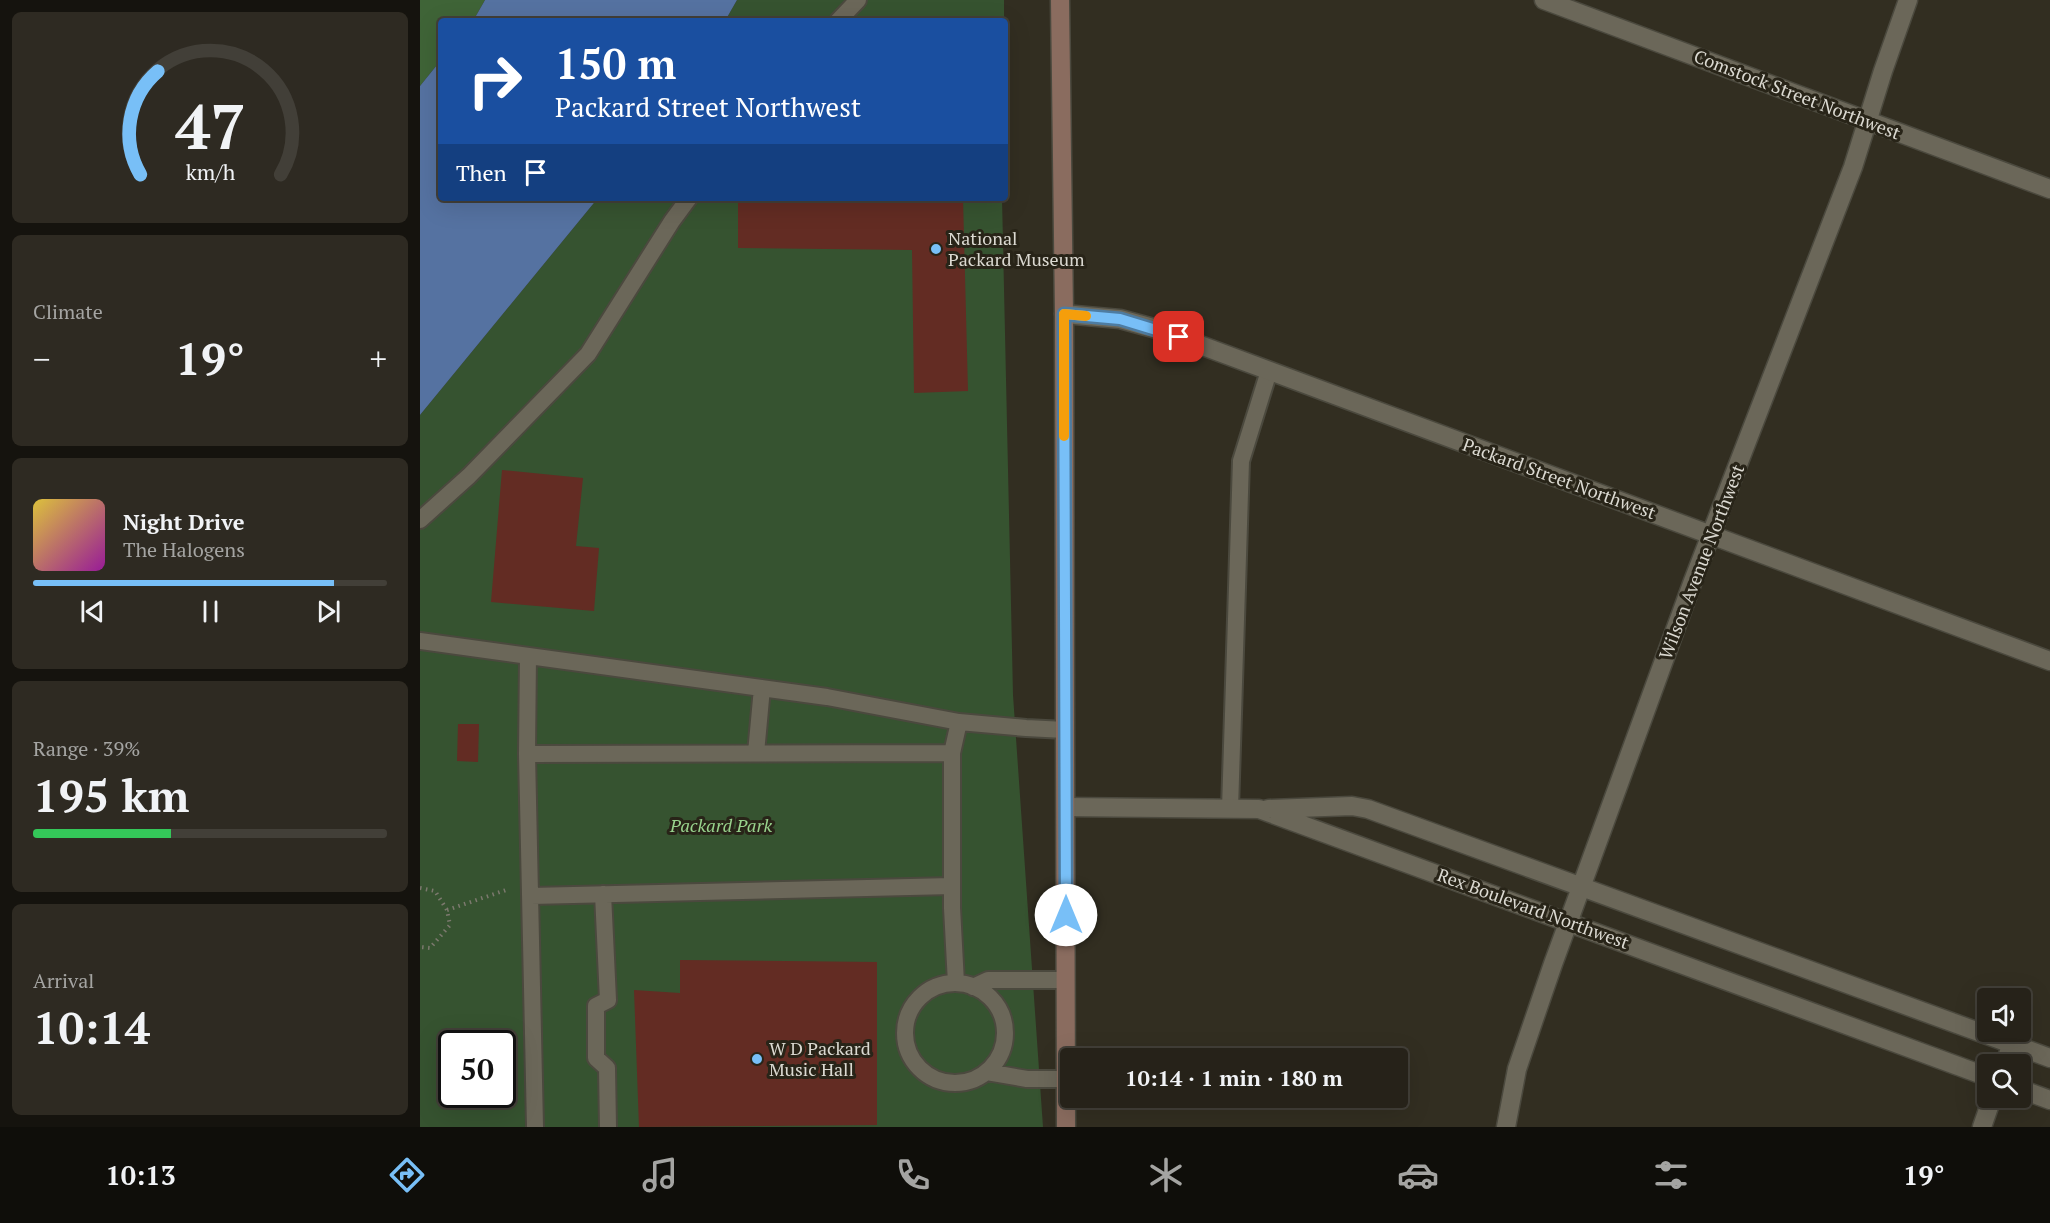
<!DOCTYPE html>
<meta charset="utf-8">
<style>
body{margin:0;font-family:"PT Serif",serif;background:#2e2a22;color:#f1f3f6;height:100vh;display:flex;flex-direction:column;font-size:22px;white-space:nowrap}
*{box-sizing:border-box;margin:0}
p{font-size:20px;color:#a4a4a2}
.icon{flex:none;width:33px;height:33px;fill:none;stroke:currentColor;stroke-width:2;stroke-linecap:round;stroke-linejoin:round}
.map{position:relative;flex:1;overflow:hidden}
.panel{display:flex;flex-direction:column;gap:12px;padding:12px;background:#15130e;width:420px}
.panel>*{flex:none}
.banner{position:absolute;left:18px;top:18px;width:570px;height:183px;border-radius:6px;box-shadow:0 6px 24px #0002,0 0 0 2px #423f38;background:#1a4fa0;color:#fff;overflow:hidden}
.fabs{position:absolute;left:1557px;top:988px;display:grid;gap:12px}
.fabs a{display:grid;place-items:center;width:54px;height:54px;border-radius:6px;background:#262219;box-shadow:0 6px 24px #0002,0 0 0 2px #423f38;font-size:30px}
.speed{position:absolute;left:18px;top:1030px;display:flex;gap:12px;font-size:30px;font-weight:700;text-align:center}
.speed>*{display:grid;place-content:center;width:78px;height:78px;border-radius:50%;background:#262219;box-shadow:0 6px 24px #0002,0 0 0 2px #423f38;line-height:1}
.speed .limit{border:3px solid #111;border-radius:9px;background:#fff;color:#111}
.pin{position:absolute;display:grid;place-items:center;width:51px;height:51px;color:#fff;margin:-26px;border-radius:12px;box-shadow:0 3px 9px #0006}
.me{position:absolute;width:66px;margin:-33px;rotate:0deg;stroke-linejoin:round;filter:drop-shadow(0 0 4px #0008)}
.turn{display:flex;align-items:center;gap:21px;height:126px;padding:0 18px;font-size:27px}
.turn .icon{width:78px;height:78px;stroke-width:2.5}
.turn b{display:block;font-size:42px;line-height:51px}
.then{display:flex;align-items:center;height:57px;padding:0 18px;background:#0003;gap:12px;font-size:22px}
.big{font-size:45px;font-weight:800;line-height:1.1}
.panel .widget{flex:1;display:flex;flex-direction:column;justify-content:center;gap:9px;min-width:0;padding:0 21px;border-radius:9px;background:#2e2a22}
.panel .dial{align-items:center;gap:0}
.dial svg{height:156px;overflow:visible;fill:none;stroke:#423f38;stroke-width:7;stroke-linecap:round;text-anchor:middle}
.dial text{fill:#f1f3f6;stroke:none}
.song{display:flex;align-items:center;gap:18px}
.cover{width:72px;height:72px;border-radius:9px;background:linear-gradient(135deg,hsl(50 70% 55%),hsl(300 70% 35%))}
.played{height:6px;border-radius:3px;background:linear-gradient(90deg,#78bff7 85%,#423f38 85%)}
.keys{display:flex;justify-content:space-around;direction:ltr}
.heat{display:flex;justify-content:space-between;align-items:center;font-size:33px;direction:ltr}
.charge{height:9px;border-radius:4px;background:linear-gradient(90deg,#34c759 39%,#423f38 0)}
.trip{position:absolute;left:640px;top:1048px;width:348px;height:60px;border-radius:6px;background:#262219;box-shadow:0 6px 24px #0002,0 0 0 2px #423f38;font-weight:800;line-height:60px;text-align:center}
.dock{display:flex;height:96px;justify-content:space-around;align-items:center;background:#0f0e0a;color:#a4a4a2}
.dock .icon{width:42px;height:42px}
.dock .selected{color:#78bff7}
.dock b{font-size:27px;color:#f1f3f6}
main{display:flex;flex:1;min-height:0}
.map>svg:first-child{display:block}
</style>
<main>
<section class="panel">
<div class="widget dial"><svg viewBox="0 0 100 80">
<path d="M14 69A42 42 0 1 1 86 69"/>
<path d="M14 69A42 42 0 0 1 23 16" stroke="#78bff7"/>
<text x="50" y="56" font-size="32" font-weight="700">47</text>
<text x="50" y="72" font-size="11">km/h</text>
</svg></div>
<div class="widget"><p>Climate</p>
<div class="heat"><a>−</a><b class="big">19°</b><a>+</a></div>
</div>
<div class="widget">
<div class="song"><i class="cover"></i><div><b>Night Drive</b><p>The Halogens</p></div></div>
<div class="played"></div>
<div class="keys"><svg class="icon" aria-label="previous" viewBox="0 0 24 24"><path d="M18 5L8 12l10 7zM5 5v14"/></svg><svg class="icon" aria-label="pause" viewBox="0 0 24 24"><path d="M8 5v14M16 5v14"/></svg><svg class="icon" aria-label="next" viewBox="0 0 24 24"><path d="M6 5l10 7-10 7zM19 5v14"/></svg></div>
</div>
<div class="widget"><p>Range · 39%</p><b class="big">195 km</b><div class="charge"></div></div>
<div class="widget"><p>Arrival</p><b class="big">10:14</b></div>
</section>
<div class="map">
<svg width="1630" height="1127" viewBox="0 0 1630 1127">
<rect width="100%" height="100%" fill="#322e21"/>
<path fill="#365330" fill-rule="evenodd" d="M317,0H584V21H305Z
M178,198H582L593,695L623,1127H0V415ZM32,1044H82V1095H32Z"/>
<path fill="#3f6437" d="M0,0H65L53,21H21V60L0,86Z"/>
<path fill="#5572a1" d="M65,0H317L305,21H53Z
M21,60V198H178L0,415V86Z"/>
<path fill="#632c23" d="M318,198H543L548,391L494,393L492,250L318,248Z
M82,470L163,478L156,546L179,548L174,611L71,602Z
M38,724H59L58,762L37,761Z
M260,960L457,962V1125L219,1127L214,990L260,993Z"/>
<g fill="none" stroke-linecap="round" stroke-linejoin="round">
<g stroke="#4b493e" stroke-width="20">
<path id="service" d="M418,21L438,0
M0,520L49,476L168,354L252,221L269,198
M0,641L407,697L539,722
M108,656L107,754L115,1127
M336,753L342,688
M107,754L532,753
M810,809L821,461L849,371
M183,894L188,1000L176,1006V1058L187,1068L188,1127
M111,896L532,886
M536,983L532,908V753L539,722L606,728L645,730
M485 1033a50 50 0 1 1 100 0a50 50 0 1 1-100 0Z
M553,987L568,980H646
M567,1072L607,1079H646"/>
</g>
<g stroke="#4b493e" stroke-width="21">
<path id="minor" d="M1124,0L1630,189
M644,314L700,319L737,329L1630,661
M646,807L839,809L1568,1077
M848,809L932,806L948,809L1630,1058
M1584,1065L1592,1044
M1600,1089L1630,1100
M1086,1127L1097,1069L1133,964L1273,581L1433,167L1463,71L1488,0
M1562,1127L1572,1098"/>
</g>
<g stroke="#4b493e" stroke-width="21">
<path id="secondary" d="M640,0L644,314L646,1127"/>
</g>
<path stroke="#7c796e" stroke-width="4" stroke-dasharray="1.5 4.5" stroke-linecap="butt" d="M0,888L15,891L27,910L30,925L10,948L0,947
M27,910L89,889"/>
<use href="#service" stroke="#6b6759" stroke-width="16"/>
<use href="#minor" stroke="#6b6759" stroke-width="18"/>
<use href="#secondary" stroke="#8a6c5f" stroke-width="18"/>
</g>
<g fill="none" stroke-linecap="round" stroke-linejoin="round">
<g stroke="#4e7ca1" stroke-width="15">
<path id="route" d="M646,915L644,314L700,319L759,337"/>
</g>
<use href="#route" stroke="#78bff7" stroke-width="10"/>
<path stroke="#f59e0b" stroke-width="10" d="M644,436V314L666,316"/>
</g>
<g fill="#78bff7" stroke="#282418" stroke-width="2">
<circle cx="516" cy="249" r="6"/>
<circle cx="337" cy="1059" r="6"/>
</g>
<g text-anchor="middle" stroke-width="6" stroke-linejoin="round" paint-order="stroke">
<g font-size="18" fill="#dbd9d1" stroke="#282418">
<text transform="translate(1377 95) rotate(21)" y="6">Comstock Street Northwest</text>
<text transform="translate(1139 479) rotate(20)" y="6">Packard Street Northwest</text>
<text transform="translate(1282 562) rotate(-69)" y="6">Wilson Avenue Northwest</text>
<text transform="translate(1113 909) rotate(20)" y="6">Rex Boulevard Northwest</text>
</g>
<g font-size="18" fill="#dbd9d1" stroke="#282418" text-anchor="start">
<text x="528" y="245">National<tspan x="528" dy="21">Packard Museum</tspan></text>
<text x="349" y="1055">W D Packard<tspan x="349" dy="21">Music Hall</tspan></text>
</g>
<g font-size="18" font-style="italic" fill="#98d28c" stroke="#282418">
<text x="301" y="832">Packard Park</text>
</g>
</g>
</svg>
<div class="fabs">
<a><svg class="icon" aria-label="sound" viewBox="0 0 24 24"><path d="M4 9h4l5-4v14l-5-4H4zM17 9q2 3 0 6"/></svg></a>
<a><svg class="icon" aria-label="search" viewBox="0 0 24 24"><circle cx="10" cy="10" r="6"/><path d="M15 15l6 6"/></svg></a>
</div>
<div class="speed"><div class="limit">50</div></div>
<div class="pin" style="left:759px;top:337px;background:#d93025"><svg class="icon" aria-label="arrive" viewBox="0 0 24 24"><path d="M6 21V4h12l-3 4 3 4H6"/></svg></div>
<svg class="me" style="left:646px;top:915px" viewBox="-20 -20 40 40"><circle r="19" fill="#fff"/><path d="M0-13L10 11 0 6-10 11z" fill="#78bff7"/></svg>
<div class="trip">10:14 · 1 min · 180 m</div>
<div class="banner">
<div class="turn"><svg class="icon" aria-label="right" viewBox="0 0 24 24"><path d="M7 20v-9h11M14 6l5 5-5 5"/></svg><div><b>150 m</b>Packard Street Northwest</div></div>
<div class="then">Then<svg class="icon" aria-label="arrive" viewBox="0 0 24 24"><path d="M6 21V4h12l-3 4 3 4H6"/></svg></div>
</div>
</div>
</main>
<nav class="dock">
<b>10:13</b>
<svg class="icon selected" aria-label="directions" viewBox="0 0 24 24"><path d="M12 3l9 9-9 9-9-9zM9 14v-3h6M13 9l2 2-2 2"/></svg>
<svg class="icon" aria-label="music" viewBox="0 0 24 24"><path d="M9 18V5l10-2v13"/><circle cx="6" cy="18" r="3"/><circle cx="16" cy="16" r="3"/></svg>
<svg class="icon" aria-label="phone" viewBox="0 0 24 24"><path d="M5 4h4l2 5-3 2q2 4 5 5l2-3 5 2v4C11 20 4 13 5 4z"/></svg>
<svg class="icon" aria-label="climate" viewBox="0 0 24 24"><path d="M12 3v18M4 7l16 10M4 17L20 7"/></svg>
<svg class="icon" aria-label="car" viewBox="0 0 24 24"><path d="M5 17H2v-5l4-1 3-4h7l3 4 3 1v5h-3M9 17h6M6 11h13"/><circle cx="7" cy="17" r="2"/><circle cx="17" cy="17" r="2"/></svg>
<svg class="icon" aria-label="filters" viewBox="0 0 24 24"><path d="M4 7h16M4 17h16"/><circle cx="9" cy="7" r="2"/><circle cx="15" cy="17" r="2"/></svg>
<b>19°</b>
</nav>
